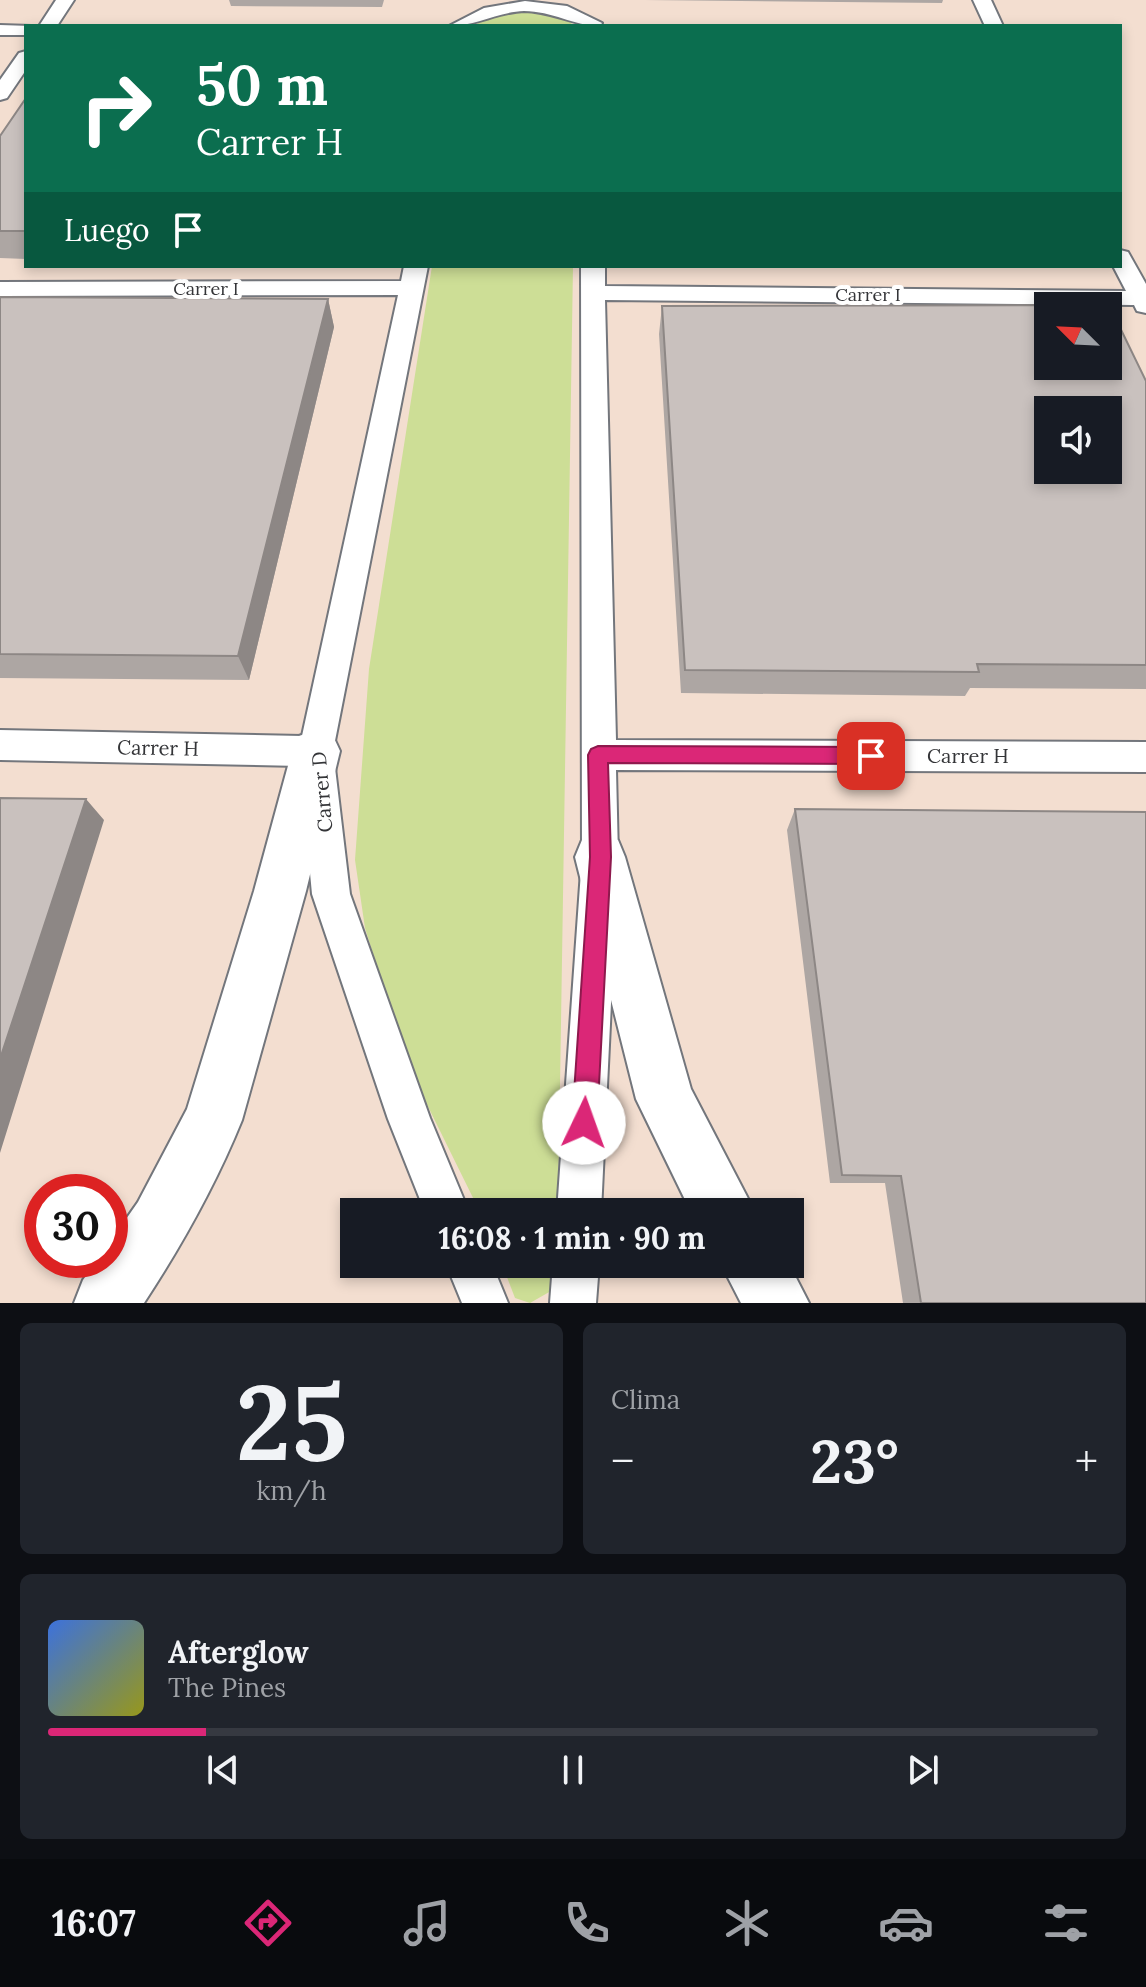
<!DOCTYPE html>
<html lang="es">
<meta charset="utf-8">
<style>
body{margin:0;font-family:Lora,serif;background:#20242c;color:#f1f3f6;height:100vh;display:flex;flex-direction:column;font-size:30px;white-space:nowrap}
*{box-sizing:border-box;margin:0}
p{font-size:26px;color:#9ea1a6}
.icon{flex:none;width:44px;height:44px;fill:none;stroke:currentColor;stroke-width:2;stroke-linecap:round;stroke-linejoin:round}
.map{position:relative;height:1303px;overflow:hidden}
.panel{display:flex;flex-direction:column;gap:20px;padding:20px;background:#0d0f14;flex:1}
.panel>*{flex:none}
.hud{position:absolute;left:24px;top:24px;width:1098px;height:244px;border-radius:0px;box-shadow:0 4px 12px #0003;background:#0b6e4f;color:#fff;overflow:hidden}
.needle{width:52px;rotate:294deg}
.buttons{position:absolute;left:1034px;top:292px;display:grid;gap:16px}
.buttons a{display:grid;place-items:center;width:88px;height:88px;border-radius:0px;background:#171b24;box-shadow:0 4px 12px #0003;font-size:40px}
.speed{position:absolute;left:24px;top:1174px;display:flex;gap:16px;font-size:40px;font-weight:700;text-align:center}
.speed>*{display:grid;place-content:center;width:104px;height:104px;border-radius:50%;background:#171b24;box-shadow:0 4px 12px #0003;line-height:1}
.speed .limit{border:12px solid #d22;background:#fff;color:#111}
.pin{position:absolute;display:grid;place-items:center;width:68px;height:68px;color:#fff;margin:-34px;border-radius:16px;box-shadow:0 4px 12px #0006}
.me{position:absolute;width:88px;margin:-44px;rotate:3deg;stroke-linejoin:round;filter:drop-shadow(0 0 6px #0008)}
.turn{display:flex;align-items:center;gap:28px;height:168px;padding:0 40px;font-size:36px}
.turn .icon{width:104px;height:104px;stroke-width:2.5}
.turn b{display:block;font-size:56px;line-height:68px}
.then{display:flex;align-items:center;height:76px;padding:0 40px;background:#0003;gap:16px;font-size:30px}
.big{font-size:60px;font-weight:700;line-height:1.1}
.panel .tile{flex:1;display:flex;flex-direction:column;justify-content:center;gap:12px;min-width:0;padding:0 28px;border-radius:12px;background:#20242c}
.panel .dial{align-items:center;gap:0}
.dial b{font-size:104px;line-height:1}
.song{display:flex;align-items:center;gap:24px}
.cover{width:96px;height:96px;border-radius:12px;background:linear-gradient(135deg,hsl(220 70% 55%),hsl(60 70% 35%))}
.played{height:8px;border-radius:4px;background:linear-gradient(90deg,#db2777 15%,#363941 15%)}
.keys{display:flex;justify-content:space-around;direction:ltr}
.heat{display:flex;justify-content:space-between;align-items:center;font-size:44px;direction:ltr}
.panel .tiles{flex:1;display:grid;gap:20px;grid-template-columns:1fr 1fr}
.tile:last-child{grid-column:span 2}
.trip{position:absolute;left:340px;top:1198px;width:464px;height:80px;border-radius:0px;background:#171b24;box-shadow:0 4px 12px #0003;font-weight:700;line-height:80px;text-align:center}
.dock{display:flex;height:128px;justify-content:space-around;align-items:center;background:#090b0e;color:#9ea1a6}
.dock .icon{width:56px;height:56px}
.dock .current{color:#db2777}
.dock b{font-size:36px;color:#f1f3f6}
.map>svg:first-child{display:block}
</style>
<div class="map">
<svg width="1146" height="1303" viewBox="0 0 1146 1303">
<rect width="100%" height="100%" fill="#e9ecf3"/>
<path fill="#f3ded0" fill-rule="evenodd" d="M0,0H1146V1303H0ZM26,26H1120V266H26ZM1048,306H1108V366H1048ZM1048,410H1108V470H1048ZM42,1192H110V1260H42ZM354,1212H790V1264H354Z"/>
<path fill="#cdde96" d="M532,10L568,20L574,26H473L499,12Z
M432,266H573L558,1212H480L408,1066L365,928L355,860L369,669Z
M502,1264H557L551,1291L530,1303L515,1298Z"/>
<g fill="none" stroke-linecap="round" stroke-linejoin="round">
<g stroke="#73767c" stroke-width="4">
<path id="minor" d="M56,0H74L57,26H39Z
M973,0H991L1003,26H985Z
M525,1L567,6L602,23L600,26C574,26 552,11 524,11C497,12 476,26 449,26L484,8Z
M0,25L31,26H26V35H0Z
M26,51V70L7,98L0,100V80L19,53Z
M1120,250L1128,252L1146,284V313L1137,311L1134,305L605,300L616,740L1146,742V772L616,770L618,857L601,1212H557L582,857L581,266H605V286L1126,291L1113,266H1120Z
M404,266H428L333,751L350,894L430,1118L469,1212H425L388,1119L312,894L300,766L0,760V730L302,736L398,295L0,296V282L401,281Z
M446,1264H492L508,1303H462Z
M553,1264H599L596,1303H550Z"/>
</g>
<g stroke="#73767c" stroke-width="4">
<path id="trunk" d="M316,730L333,736L340,751L306,891L242,1120C216,1184 182,1245 144,1303H74L83,1280L97,1260H110V1242L138,1202L187,1109L254,891L292,751L299,736Z
M600,833L618,840L625,857L691,1089L755,1212H691L636,1099L575,857L582,840Z
M721,1264H789L809,1303H741Z"/>
</g>
<use href="#minor" fill="#fff" fill-rule="evenodd"/>
<use href="#trunk" fill="#fff" fill-rule="evenodd"/>
</g>
<path fill="#ada6a3" d="M229,0H384L382,7L231,6Z
M645,0H943L942,3Z
M26,98V259L0,258V136Z
M0,297L328,299L334,327L249,680L0,678Z
M662,306L1146,381V689L970,688L965,696L681,693L659,334Z
M795,809L1146,1303H903L885,1183H830L787,830Z"/>
<path fill="#8d8785" d="M328,299L334,327L249,680L238,656Z
M86,799L104,820L0,1153V1059Z"/>
<path fill="#c9c1be" stroke="#8d8785" stroke-width="2" fill-rule="evenodd" d="M26,98V231H0V136Z
M0,297L328,299L238,656L0,654Z
M1109,305L1146,381V665L977,664L979,672L685,670L662,306ZM1048,306H1108V366H1048ZM1048,410H1108V470H1048Z
M0,798L86,799L0,1059Z
M795,809L1146,812V1303H921L901,1176L842,1175Z"/>
<path fill="#db2777" stroke="#8e194d" stroke-width="2" d="M598,746L871,747L878,750L881,756L878,762L871,764L608,763L611,857L597,1123L593,1132L584,1135L576,1132L572,1123L590,857L588,755L591,749Z"/>
<g text-anchor="middle" stroke-width="8" stroke-linejoin="round" paint-order="stroke">
<g font-size="18" fill="#343538" stroke="#fff">
<text x="206" y="295">Carrer I</text>
<text x="868" y="301">Carrer I</text>
</g>
<g font-size="20" fill="#343538" stroke="#fff">
<text transform="translate(158 748) rotate(1)" y="7">Carrer H</text>
<text x="968" y="763">Carrer H</text>
<text transform="translate(322 792) rotate(-95)" y="7">Carrer D</text>
</g>
</g>
</svg>
<div class="buttons">
<a><svg class="needle" viewBox="-14 -14 28 28"><path d="M0-13l5 13h-10z" fill="#e53935"/><path d="M0 13l5-13h-10z" fill="#9ea1a6"/></svg></a>
<a><svg class="icon" aria-label="sound" viewBox="0 0 24 24"><path d="M4 9h4l5-4v14l-5-4H4zM17 9q2 3 0 6"/></svg></a>
</div>
<div class="speed"><div class="limit">30</div></div>
<div class="pin" style="left:871px;top:756px;background:#d93025"><svg class="icon" aria-label="arrive" viewBox="0 0 24 24"><path d="M6 21V4h12l-3 4 3 4H6"/></svg></div>
<svg class="me" style="left:584px;top:1123px" viewBox="-20 -20 40 40"><circle r="19" fill="#fff"/><path d="M0-13L10 11 0 6-10 11z" fill="#db2777"/></svg>
<div class="trip">16:08 · 1 min · 90 m</div>
<div class="hud">
<div class="turn"><svg class="icon" aria-label="right" viewBox="0 0 24 24"><path d="M7 20v-9h11M14 6l5 5-5 5"/></svg><div><b>50 m</b>Carrer H</div></div>
<div class="then">Luego<svg class="icon" aria-label="arrive" viewBox="0 0 24 24"><path d="M6 21V4h12l-3 4 3 4H6"/></svg></div>
</div>
</div>
<section class="panel">
<div class="tiles">
<div class="tile dial"><b>25</b><p>km/h</p></div>
<div class="tile"><p>Clima</p>
<div class="heat"><a>−</a><b class="big">23°</b><a>+</a></div>
</div>
<div class="tile">
<div class="song"><i class="cover"></i><div><b>Afterglow</b><p>The Pines</p></div></div>
<div class="played"></div>
<div class="keys"><svg class="icon" aria-label="previous" viewBox="0 0 24 24"><path d="M18 5L8 12l10 7zM5 5v14"/></svg><svg class="icon" aria-label="pause" viewBox="0 0 24 24"><path d="M8 5v14M16 5v14"/></svg><svg class="icon" aria-label="next" viewBox="0 0 24 24"><path d="M6 5l10 7-10 7zM19 5v14"/></svg></div>
</div>
</div>
</section>
<nav class="dock">
<b>16:07</b>
<svg class="icon current" aria-label="directions" viewBox="0 0 24 24"><path d="M12 3l9 9-9 9-9-9zM9 14v-3h6M13 9l2 2-2 2"/></svg>
<svg class="icon" aria-label="music" viewBox="0 0 24 24"><path d="M9 18V5l10-2v13"/><circle cx="6" cy="18" r="3"/><circle cx="16" cy="16" r="3"/></svg>
<svg class="icon" aria-label="phone" viewBox="0 0 24 24"><path d="M5 4h4l2 5-3 2q2 4 5 5l2-3 5 2v4C11 20 4 13 5 4z"/></svg>
<svg class="icon" aria-label="climate" viewBox="0 0 24 24"><path d="M12 3v18M4 7l16 10M4 17L20 7"/></svg>
<svg class="icon" aria-label="car" viewBox="0 0 24 24"><path d="M5 17H2v-5l4-1 3-4h7l3 4 3 1v5h-3M9 17h6M6 11h13"/><circle cx="7" cy="17" r="2"/><circle cx="17" cy="17" r="2"/></svg>
<svg class="icon" aria-label="filters" viewBox="0 0 24 24"><path d="M4 7h16M4 17h16"/><circle cx="9" cy="7" r="2"/><circle cx="15" cy="17" r="2"/></svg>
</nav>
